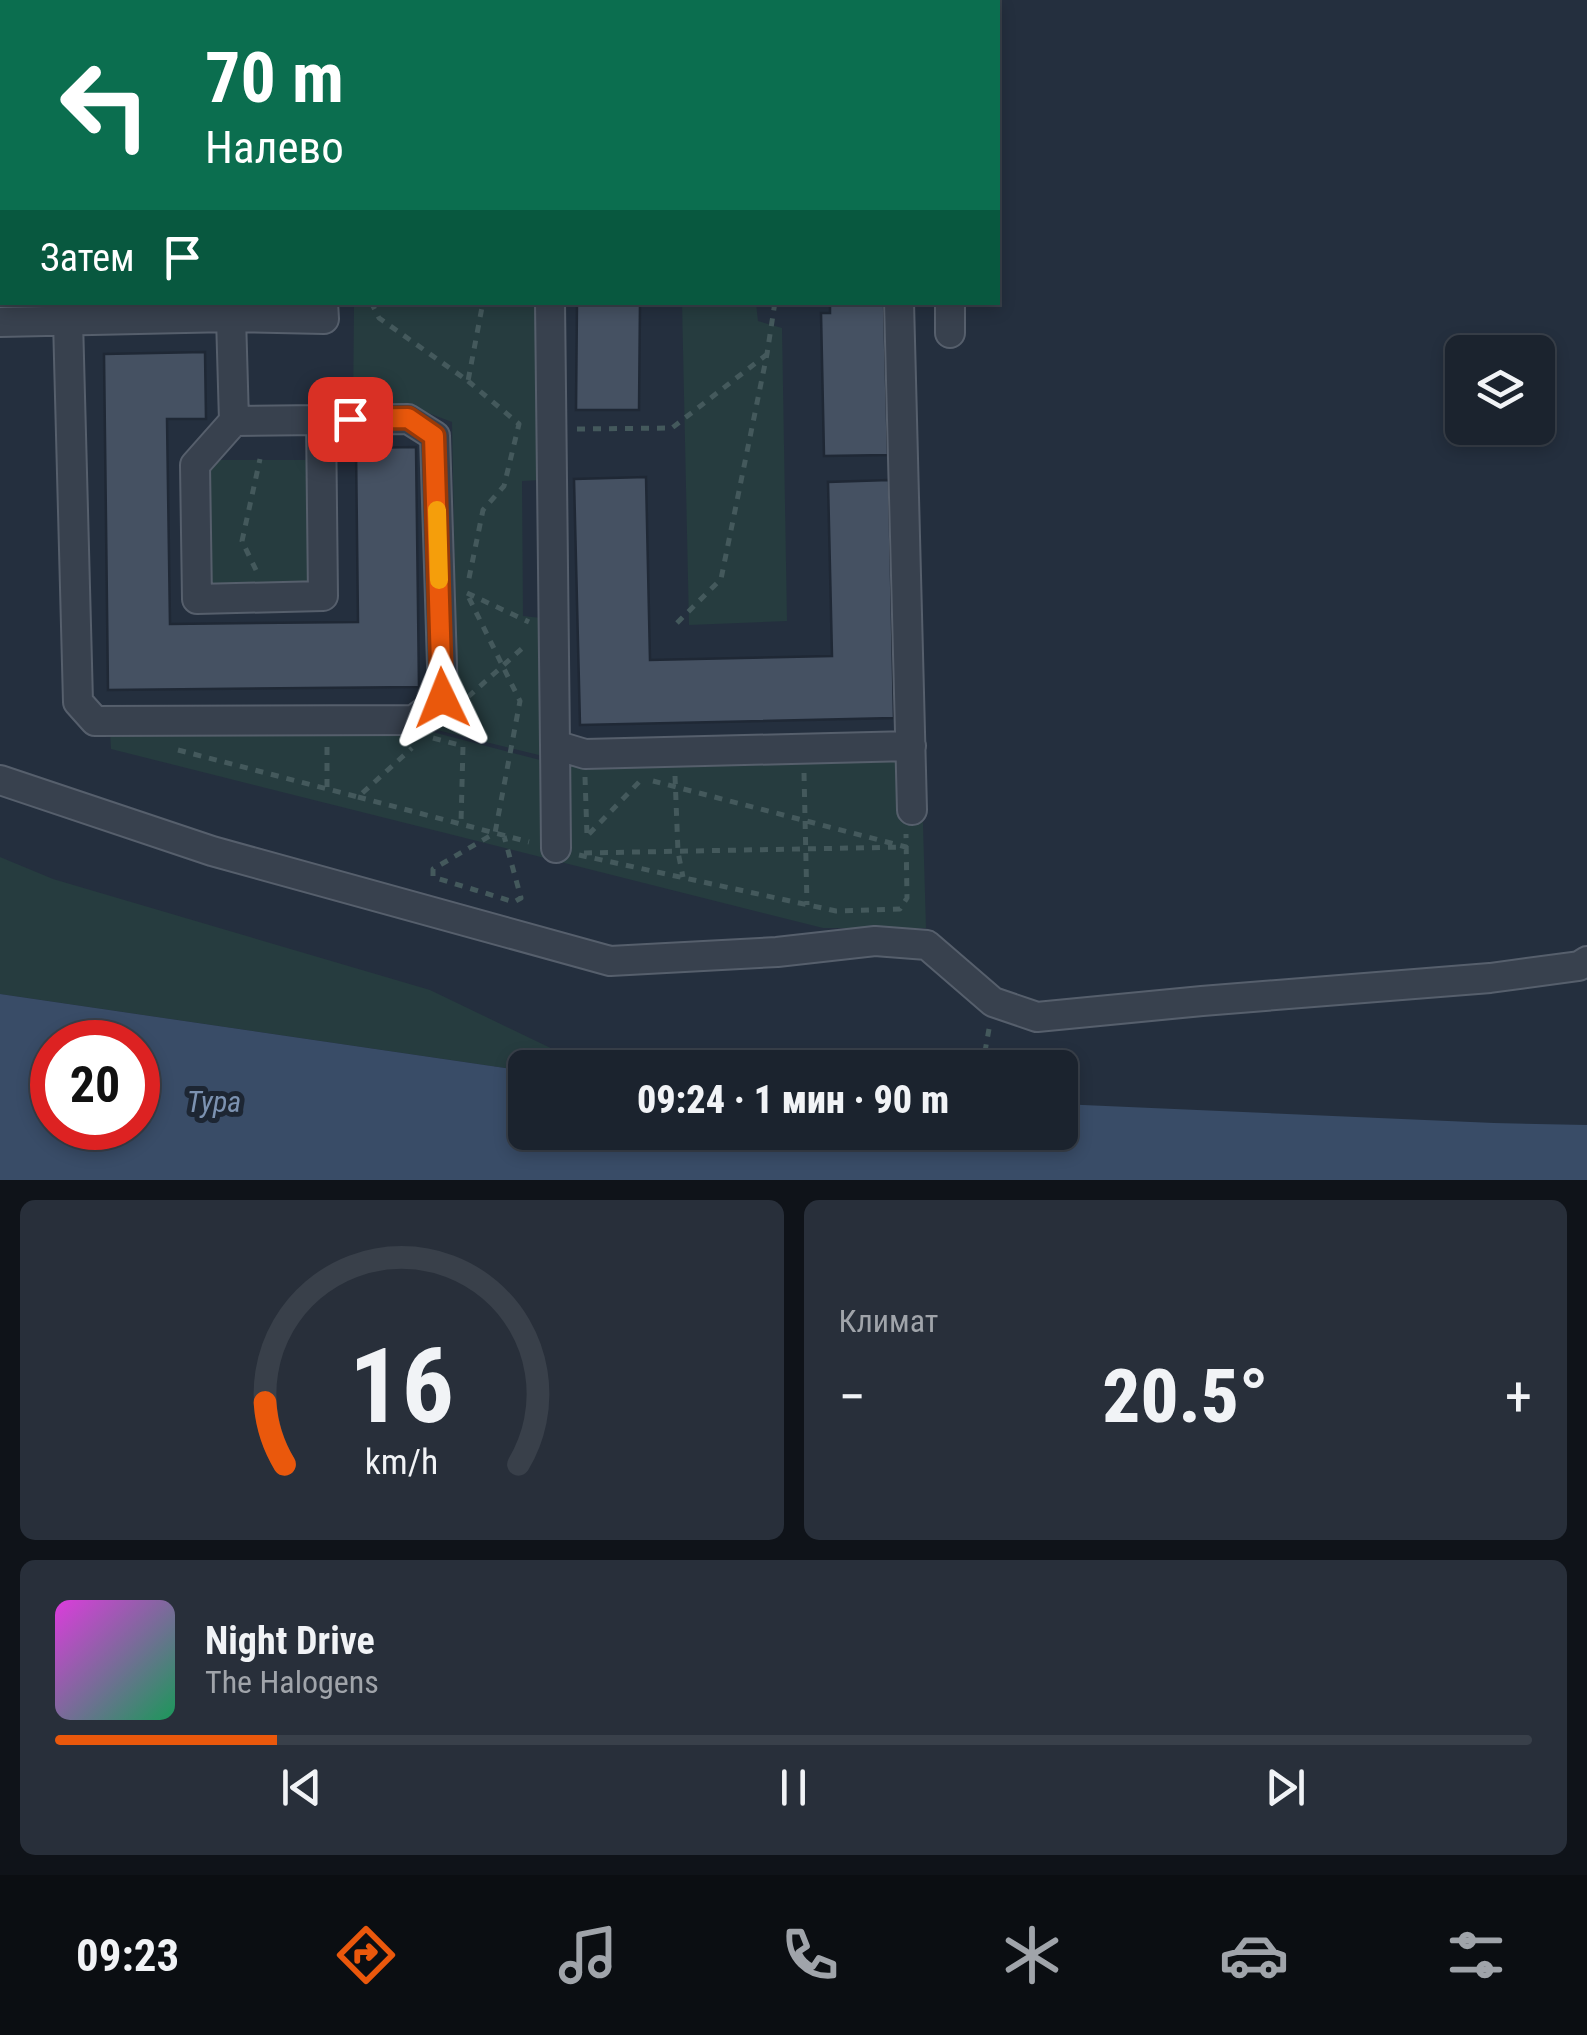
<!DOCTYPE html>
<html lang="ru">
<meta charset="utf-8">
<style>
body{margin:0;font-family:"Roboto Condensed",sans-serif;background:#282f3a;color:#f1f3f6;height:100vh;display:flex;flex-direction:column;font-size:38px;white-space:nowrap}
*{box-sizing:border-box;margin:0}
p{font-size:32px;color:#a0a4aa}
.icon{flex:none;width:55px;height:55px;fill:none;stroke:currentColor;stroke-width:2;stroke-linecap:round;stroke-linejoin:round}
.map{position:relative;height:1180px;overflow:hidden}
.side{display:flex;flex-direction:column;gap:20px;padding:20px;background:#0f1319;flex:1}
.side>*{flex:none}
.top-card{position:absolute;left:0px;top:0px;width:1000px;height:305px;box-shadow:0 5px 15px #0003,0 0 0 2px #39404a;background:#0b6e4f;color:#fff;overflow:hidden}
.controls{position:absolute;left:1445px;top:335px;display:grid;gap:20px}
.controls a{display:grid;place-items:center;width:110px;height:110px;border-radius:15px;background:#1b232e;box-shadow:0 5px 15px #0003,0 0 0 2px #39404a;font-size:50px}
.speed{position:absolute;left:30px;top:1020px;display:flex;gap:20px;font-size:50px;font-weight:700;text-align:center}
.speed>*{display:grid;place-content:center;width:130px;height:130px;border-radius:50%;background:#1b232e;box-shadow:0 5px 15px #0003,0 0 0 2px #39404a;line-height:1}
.speed .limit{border:15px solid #d22;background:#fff;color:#111}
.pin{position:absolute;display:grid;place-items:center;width:85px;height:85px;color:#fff;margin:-42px;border-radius:20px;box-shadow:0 5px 15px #0006}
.me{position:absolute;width:110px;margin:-55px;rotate:358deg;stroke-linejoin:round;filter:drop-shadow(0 0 8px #0008)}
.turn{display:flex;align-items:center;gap:35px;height:210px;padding:0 40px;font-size:45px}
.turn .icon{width:130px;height:130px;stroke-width:2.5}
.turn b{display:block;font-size:70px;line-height:85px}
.then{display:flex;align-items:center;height:95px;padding:0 40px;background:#0003;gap:20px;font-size:38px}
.big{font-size:75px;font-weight:800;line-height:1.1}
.side .card{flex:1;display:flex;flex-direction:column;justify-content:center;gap:15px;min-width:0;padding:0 35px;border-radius:15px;background:#282f3a}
.side .dial{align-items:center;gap:0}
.dial svg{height:260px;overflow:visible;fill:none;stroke:#39404a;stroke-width:7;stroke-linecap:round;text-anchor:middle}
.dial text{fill:#f1f3f6;stroke:none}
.song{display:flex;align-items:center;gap:30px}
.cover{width:120px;height:120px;border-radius:15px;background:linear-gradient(135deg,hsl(300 70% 55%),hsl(150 70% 35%))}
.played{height:10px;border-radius:5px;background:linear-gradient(90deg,#ea580c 15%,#39404a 15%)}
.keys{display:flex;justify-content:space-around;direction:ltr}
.heat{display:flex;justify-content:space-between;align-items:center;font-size:55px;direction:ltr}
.side .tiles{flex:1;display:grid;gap:20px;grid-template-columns:1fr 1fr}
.card:last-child{grid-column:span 2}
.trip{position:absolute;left:508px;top:1050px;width:570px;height:100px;border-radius:15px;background:#1b232e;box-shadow:0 5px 15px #0003,0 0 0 2px #39404a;font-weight:800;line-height:100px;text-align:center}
.menu{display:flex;height:160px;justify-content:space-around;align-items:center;background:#0b0e12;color:#a0a4aa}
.menu .icon{width:70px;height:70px}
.menu .selected{color:#ea580c}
.menu b{font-size:45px;color:#f1f3f6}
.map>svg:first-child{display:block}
</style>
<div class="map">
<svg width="1587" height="1180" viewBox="0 0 1587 1180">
<rect width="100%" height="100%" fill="#242f3e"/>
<path fill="#263c3f" d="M327,0H607V2H327Z
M350,303H537L540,480L522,481L523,616L541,618L543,756L429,728L457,693L452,422L423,411L353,412L354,306Z
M682,303H756L758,321L782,328L787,621L689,625Z
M207,460H308L309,589L208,590Z
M421,729L544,761L921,756L926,928H823L111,749L110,730Z
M0,857L53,879L430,990L590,1067L525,1068V1071L0,994Z"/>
<path fill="#394c67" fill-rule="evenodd" d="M0,994L525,1071V1132H1060V1104L1494,1123L1587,1125V1180H0ZM52,1042H138V1128H52Z"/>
<path fill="#455162" stroke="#1f2835" stroke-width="2.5" d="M227,0H293V2H227Z
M649,0H715V2H649Z
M577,302H640L639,410H576Z
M830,302H884L888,455L824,456L821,313H830Z
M205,352L206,419H167L170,624L358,622L356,448L416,447L419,687L108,690L104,354Z
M646,477L650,660L832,656L828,482L889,480L894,718L580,725L574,479Z"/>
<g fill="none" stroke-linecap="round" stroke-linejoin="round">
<g stroke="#565f6c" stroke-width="32">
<path id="minor" d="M8,0L9,2
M180,0V2
M317,0V2
M620,0V2
M948,0V2
M752,2V0
M0,52H2
M550,302L555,745L585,754L911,746
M899,302L912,810
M231,317L324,319L323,302
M0,322C77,320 154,318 231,317L234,421L408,419L435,436L443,698L414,720L95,721L78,702L68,320L67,302
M950,333V302
M234,421L195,465L197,599L323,596L321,419
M555,745L556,848
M0,780L212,851L610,961L777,952L875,941L927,945L993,1002L1037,1017L1202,1001L1490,978L1579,966L1587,961"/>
</g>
<path stroke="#44595c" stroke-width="5" stroke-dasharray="8 8" stroke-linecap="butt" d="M42,0V2
M383,0L385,2
M518,0L520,2
M452,2L455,0
M371,302L379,318L468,381L483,302
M468,381L519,424L504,486L483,510L468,583
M577,429L672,428L766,355
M256,570L242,541L260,459
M467,593L529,622
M469,598L520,701L495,833L433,869V877L514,902L521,898L504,836
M677,623L721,579L767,354L775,302
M468,697L527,644
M433,738L463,746L461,823
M327,747V789
M178,750L358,797L412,748
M804,773L807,905
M675,776L678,852L683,877
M585,777L587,836
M358,797L529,842
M589,834L640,781
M584,853L906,847L653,781
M579,855L836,911L900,909L907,898L906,834
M982,1068L989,1029"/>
<use href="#minor" stroke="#38414e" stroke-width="28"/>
</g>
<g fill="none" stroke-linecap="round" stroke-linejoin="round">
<g stroke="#983908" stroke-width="25">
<path id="route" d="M350,419L408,418L434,436L442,698"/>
</g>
<use href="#route" stroke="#ea580c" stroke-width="18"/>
<path stroke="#f59e0b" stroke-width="18" d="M437,510L439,580"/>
</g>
<g text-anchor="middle" stroke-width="10" stroke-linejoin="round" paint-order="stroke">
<g font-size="30" font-style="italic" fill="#7c92b1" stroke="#1d2633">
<text x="214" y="1112">Тура</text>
</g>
</g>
</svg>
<div class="controls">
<a><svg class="icon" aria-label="layers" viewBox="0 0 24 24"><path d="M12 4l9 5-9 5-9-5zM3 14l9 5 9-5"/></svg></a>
</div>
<div class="speed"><div class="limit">20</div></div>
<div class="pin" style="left:350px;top:419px;background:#d93025"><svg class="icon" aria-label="arrive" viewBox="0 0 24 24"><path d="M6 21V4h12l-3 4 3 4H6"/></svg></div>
<svg class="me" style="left:442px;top:698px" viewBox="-20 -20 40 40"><path d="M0-17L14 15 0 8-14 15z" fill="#ea580c" stroke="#fff" stroke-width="4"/></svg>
<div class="trip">09:24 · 1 мин · 90 m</div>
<div class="top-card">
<div class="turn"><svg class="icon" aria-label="left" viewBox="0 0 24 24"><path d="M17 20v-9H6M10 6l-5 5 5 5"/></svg><div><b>70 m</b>Налево</div></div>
<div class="then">Затем<svg class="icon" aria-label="arrive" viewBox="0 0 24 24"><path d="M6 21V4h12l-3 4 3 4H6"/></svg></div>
</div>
</div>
<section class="side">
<div class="tiles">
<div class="card dial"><svg viewBox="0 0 100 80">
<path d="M14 69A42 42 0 1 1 86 69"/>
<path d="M14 69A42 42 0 0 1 8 50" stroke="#ea580c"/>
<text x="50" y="56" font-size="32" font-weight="700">16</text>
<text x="50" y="72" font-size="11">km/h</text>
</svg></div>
<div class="card"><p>Климат</p>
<div class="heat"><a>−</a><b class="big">20.5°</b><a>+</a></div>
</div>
<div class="card">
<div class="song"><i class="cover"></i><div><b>Night Drive</b><p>The Halogens</p></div></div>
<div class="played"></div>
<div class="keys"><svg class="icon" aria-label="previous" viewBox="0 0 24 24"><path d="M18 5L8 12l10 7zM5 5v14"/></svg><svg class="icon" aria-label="pause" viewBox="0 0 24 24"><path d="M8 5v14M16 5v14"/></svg><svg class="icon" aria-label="next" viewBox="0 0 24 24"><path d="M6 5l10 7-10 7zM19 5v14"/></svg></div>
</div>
</div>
</section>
<nav class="menu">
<b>09:23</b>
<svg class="icon selected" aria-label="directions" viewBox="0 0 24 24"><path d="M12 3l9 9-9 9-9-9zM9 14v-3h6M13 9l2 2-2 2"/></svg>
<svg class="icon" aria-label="music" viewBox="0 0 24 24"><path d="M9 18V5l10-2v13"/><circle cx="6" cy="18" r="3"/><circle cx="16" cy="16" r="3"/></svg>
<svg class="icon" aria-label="phone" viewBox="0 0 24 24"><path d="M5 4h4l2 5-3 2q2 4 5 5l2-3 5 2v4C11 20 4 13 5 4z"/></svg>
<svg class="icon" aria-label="climate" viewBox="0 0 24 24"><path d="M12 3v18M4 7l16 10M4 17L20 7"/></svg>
<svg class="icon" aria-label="car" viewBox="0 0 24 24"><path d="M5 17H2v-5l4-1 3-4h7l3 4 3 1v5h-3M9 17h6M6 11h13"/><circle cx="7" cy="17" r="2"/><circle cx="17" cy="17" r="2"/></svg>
<svg class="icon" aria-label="filters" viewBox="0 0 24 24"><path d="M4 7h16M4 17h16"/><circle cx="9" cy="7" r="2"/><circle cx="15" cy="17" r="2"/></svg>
</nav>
